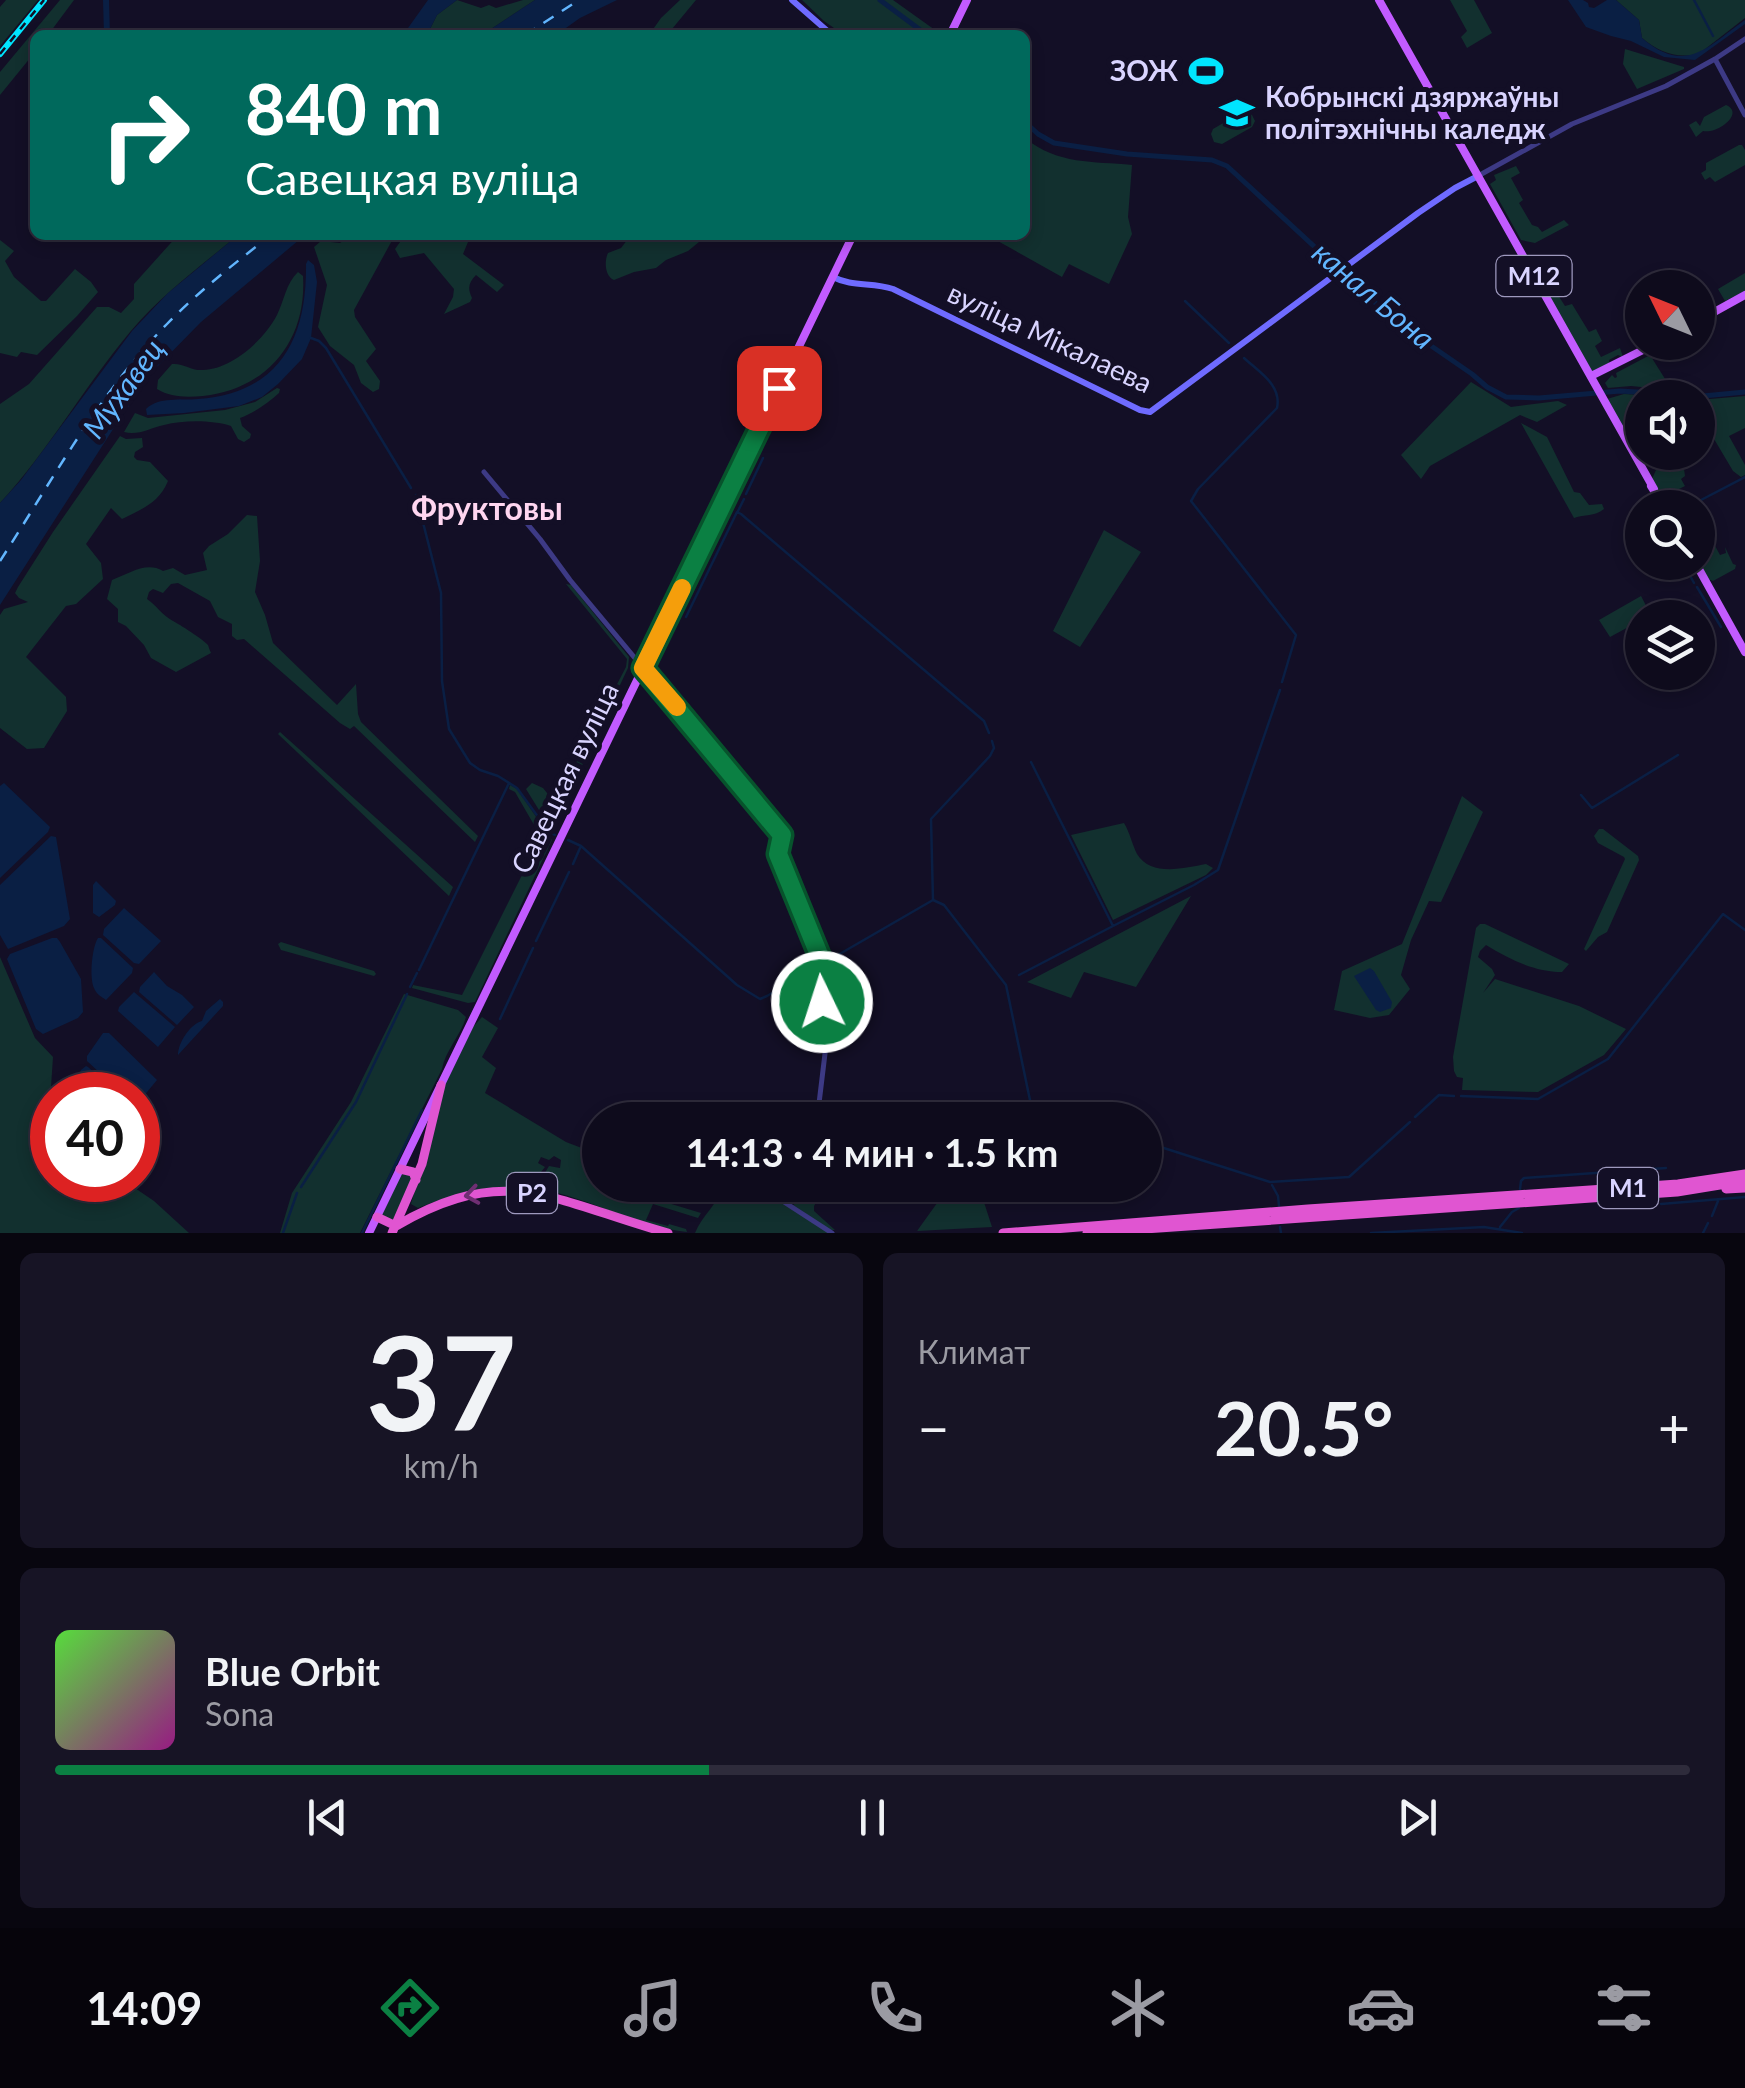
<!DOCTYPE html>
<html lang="ru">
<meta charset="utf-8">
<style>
body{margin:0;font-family:Lato,sans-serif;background:#171425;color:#f1f3f6;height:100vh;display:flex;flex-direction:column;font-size:38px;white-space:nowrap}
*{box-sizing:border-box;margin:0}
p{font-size:32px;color:#9b9ba3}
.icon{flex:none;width:55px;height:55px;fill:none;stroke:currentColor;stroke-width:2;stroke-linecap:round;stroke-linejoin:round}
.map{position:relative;height:1233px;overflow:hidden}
.sheet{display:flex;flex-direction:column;gap:20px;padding:20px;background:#08060f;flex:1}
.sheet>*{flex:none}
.guide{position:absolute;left:30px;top:30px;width:1000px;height:210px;border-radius:15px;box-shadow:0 5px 15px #0003,0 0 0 2px #2e2b3b;background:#00695c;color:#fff;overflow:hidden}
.needle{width:65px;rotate:313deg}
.controls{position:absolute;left:1625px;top:270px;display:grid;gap:20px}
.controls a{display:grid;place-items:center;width:90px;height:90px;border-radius:50%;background:#0e0b1c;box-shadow:0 5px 15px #0003,0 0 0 2px #2e2b3b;font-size:50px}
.speed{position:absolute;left:30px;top:1072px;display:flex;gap:20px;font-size:50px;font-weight:700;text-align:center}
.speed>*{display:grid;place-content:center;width:130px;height:130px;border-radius:50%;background:#0e0b1c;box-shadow:0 5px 15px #0003,0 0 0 2px #2e2b3b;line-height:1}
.speed .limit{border:15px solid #d22;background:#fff;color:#111}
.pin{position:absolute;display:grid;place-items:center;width:85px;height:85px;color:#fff;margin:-42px;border-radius:20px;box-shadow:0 5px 15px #0006}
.me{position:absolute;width:110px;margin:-55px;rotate:356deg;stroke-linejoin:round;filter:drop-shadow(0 0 8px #0008)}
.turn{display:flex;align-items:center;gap:35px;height:210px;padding:0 50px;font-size:45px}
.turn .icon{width:130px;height:130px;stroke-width:2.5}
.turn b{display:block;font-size:70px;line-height:85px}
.big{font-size:75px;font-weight:700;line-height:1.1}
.sheet .widget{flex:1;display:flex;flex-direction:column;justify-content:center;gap:15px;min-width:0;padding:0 35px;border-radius:15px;background:#171425}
.sheet .dial{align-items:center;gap:0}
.dial b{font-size:130px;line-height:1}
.song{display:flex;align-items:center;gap:30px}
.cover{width:120px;height:120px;border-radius:15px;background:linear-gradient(135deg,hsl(110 70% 55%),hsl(310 70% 35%))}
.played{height:10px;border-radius:5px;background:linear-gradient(90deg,#0b8043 40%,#2e2b3b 40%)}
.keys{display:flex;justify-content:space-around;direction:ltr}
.heat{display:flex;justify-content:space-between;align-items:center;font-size:55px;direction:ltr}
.sheet .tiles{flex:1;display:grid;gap:20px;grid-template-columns:1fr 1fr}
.widget:last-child{grid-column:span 2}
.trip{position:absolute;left:582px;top:1102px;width:580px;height:100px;border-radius:50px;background:#0e0b1c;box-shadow:0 5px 15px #0003,0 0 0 2px #2e2b3b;font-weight:700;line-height:100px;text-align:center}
.tabs{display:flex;height:160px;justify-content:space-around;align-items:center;background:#06040b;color:#9b9ba3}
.tabs .icon{width:70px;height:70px}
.tabs .current{color:#0b8043}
.tabs b{font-size:45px;color:#f1f3f6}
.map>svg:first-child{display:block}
</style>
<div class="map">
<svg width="1745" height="1233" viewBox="0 0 1745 1233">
<rect width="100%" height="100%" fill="#130f26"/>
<path fill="#12302f" d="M6,0H38L0,46V7Z
M60,0H74L48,35H35V52L0,95V72Z
M457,0L481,8L489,5L496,8L523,0H535L482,35H427L437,15Z
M680,0H696L667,35H649L661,18Z
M802,0H893L942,35H844L824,21Z
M1450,0H1474L1492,33L1467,48L1461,37L1467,31Z
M1616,0H1745V18L1700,53C1678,60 1659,52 1642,38L1639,20Z
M1625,49L1684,67V69L1637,89L1623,64Z
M1726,105C1745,113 1718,134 1703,131L1696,137L1689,125L1696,121L1700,126L1704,117Z
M1244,111L1252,115L1255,121L1252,127L1222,144L1214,142L1211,134L1213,129Z
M1025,138C1058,165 1093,161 1132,165L1128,217L1132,234L1109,284L1069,264L1062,277L987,235H1025Z
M1739,145H1742L1745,150V165L1715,182L1710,177L1705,180L1701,173L1706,170V163Z
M1516,166L1520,173L1511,178L1523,200L1519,203L1532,225L1538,227L1542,232L1564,220L1569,225L1535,243L1521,240L1490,184L1496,180L1494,175Z
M178,235H238C201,266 161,295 130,332C84,387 49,450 0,503V404L29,384L97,307H109L121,313L134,299V284Z
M350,235H395L354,310L355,317L376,349L366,361L380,381L379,389L373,392L361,383L354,365L330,346L318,327L327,285L314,247L321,241L340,243Z
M416,235H460L468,242L463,254L504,285L497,292L476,275C469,282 467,288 472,298L470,302L444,314L453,297L454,289L424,253L400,258L395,249L403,238Z
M631,235H695L699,242L688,251L666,260L656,268L634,272L614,280C605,277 604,261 608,253L621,248Z
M0,240L14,251L5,261L14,277L41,301H46L75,269L91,282L98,292L77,316L37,355L21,352L17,357L0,353Z
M298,272L303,276C307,340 268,389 203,396C188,397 171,398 157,389L158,380L172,364C184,363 191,371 203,370C232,369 264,340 277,315C284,301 286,283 298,272Z
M1745,273V291L1725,301L1718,289Z
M1557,287L1556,292L1565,306L1572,304L1589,332L1596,329L1602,341L1595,346L1601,357L1620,348L1623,357L1618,355L1609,360V365L1594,372L1590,370L1548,295L1549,292Z
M1650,355L1672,390L1631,386L1608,388L1605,383L1612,375L1615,378L1617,377L1616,373Z
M1471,382L1511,407L1558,401L1567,405L1537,422L1520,415L1430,466L1421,479L1401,455Z
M277,388L280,389L279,393C268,403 254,413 240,418L242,426L251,434L250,438L244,442L238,439L231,426C212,420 184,420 164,425C150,428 138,436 124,432L135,413L148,418L225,410L255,402Z
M1624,394L1680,397L1642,398V400L1635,404L1642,423L1628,430L1624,428L1607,399Z
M1745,396V428L1729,436L1745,465V475L1741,477L1733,471L1698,412V400Z
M1521,423L1547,437L1574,492L1580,493L1589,505L1602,504L1604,509C1594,517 1585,514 1574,518Z
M120,436L126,439L142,438L143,447L135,452L134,457L137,460L150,462L168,481C159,503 142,509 122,519L111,508L86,544L101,563L103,579L76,604L66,606L26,657L66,697L67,711L44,748L27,749L0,728V615L4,609L28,602L19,598L15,593L18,587L53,532Z
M1665,453L1671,463L1677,461L1684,469L1685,476L1681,479L1685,486L1679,489L1678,497L1669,501L1663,498L1652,479L1656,470L1649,462Z
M247,515L257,516L260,561L255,592L265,615L273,643L337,705L356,684L358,714L361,722L478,836L475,842L354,726L350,729L340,723L244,639L237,640L232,636V624L218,617L210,601L178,583L171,584L163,593L153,589L149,592L147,599C156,605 163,616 173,621C179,624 204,640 208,645C209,648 210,651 211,653L176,672L151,658L144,645L126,626L118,622V609L107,599L112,580C129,574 146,561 163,571L173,568L185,575L207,570L203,553L209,546L228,534Z
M1703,524L1720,555L1726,553L1725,547L1733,564L1736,565L1735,569L1713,581L1708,579L1698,560V526Z
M1104,530L1141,552L1080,647L1053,631Z
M566,584L571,585L629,657L628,668L556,821L551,826L547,823L526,789L532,783L543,788L555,803L626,667L627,659Z
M1641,596L1652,617L1642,618V627L1638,629L1634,624L1610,637L1599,620Z
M280,732L453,887L449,896L278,734Z
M510,785L517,789L552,840L475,1002L468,1003L412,988L413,985L462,995L541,837L515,792L509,789Z
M1462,796L1483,812L1441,902L1429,901L1411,940L1401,975L1410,989L1389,1015L1370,1018L1334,1010L1342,971L1402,944Z
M1124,823C1130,833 1132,844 1137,854C1151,877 1184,868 1206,864L1213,868L1206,875L1113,920L1071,835Z
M1599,829H1603L1638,856L1639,860L1607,932L1598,937L1586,951L1584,949L1625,859L1624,857L1598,843L1594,836Z
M1191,896L1136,987L1084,972L1071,998L1027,982Z
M1480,924H1485L1569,964L1562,972C1534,972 1509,959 1486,945L1480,951L1478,957L1492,969L1495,975L1483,993L1495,979L1579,1006L1626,1029L1604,1055L1538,1092L1462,1090L1463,1078L1457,1077L1454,1071L1453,1057L1476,928Z
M281,942L374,971L376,974L374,976L281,950L278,944Z
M0,957L35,1038L53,1057L49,1117L52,1120V1180H93L106,1190L123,1180L154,1201L189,1233H0Z
M404,994L458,1010L466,1017C461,1035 445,1051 442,1069L360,1233H280L292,1193L351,1102Z
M482,1017L498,1028L482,1057L496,1068L485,1093L566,1142L600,1155L598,1181L600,1185H609L701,1213L698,1218L653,1204L646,1220L668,1226L669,1224L686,1229L687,1232C636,1227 589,1197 539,1189L537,1186L549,1166L560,1168L561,1160L554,1156L549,1160L541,1157L538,1163L545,1167L529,1187C487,1186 458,1192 418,1208L411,1204L442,1091L473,1027Z
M401,1174L414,1175L395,1222L382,1215Z
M725,1185H758L829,1233H695C702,1216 718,1203 725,1185Z
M815,1185H827L814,1206V1211L835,1230H830L793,1205L807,1196Z
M945,1192L965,1203L982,1196L992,1227L917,1231Z"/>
<path fill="#0a1f44" d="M428,0H457L437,15L427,35H403Z
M535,0H617L580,18L556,35H482Z
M1568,0H1583L1588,3L1589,7L1594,8L1607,0H1616L1639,20L1642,38C1686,76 1708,46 1745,20V24L1695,60L1664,57L1631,41L1611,36L1586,27Z
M238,235H305L201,322L153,371L117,423L0,605V503L21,480L132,331L168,293Z
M308,260L314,265L317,282L311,338L302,359L278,384L262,397L239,406L184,413L147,415L146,409C159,396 181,401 198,399C280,393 307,338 306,264Z
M4,783L50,827L48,832L0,878V786Z
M51,836L56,837L70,919L64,926L8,949L0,935V885Z
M96,881L116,901L115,905L99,917L93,913V885Z
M124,908L161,941L139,964L134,963L103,935L104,929Z
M52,938H57L60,942L81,979L83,1012L78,1018L43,1034L36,1029L7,959L10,954Z
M98,938H101L133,968L132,973L106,1000C102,997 96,994 94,988C89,978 92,947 98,938Z
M1370,968L1374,971L1392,1002L1391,1008L1380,1012L1376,1010L1354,976Z
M154,972L167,986L182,995L194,1007L177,1025L139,992L140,987Z
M134,992L175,1027L158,1047L118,1011L119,1007Z
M220,999L223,1002V1006L178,1055C178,1043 190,1024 202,1021L206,1011Z
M103,1033H109L157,1080L138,1103V1095H124L87,1061V1056Z
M86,1066L88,1067L119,1095H69L81,1070Z"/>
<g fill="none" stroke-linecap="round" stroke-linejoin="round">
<path stroke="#0a1f44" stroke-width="2.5" d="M1694,0L1713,36
M1185,301L1229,343
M311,338L319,341L326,348L411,488
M1244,358C1259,372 1282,385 1277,408L1198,489L1191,501L1296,635L1282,682
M746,494L763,458
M416,495L441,593L442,681L449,729L470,763L480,770L498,776L517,788L549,832L555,835
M1701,500L1745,477
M738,511L744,499
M1687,570L1694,583
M1697,587L1721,627
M686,617L737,512L741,514L984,721L989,733
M1581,795L1592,808L1678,755
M568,840L581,846L737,985L760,999L767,996L933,900L944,905L1006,985L1031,1105L1077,1120
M573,864L580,848
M933,900L931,819L990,756L994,748L992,741
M1113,926L1194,885L1218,870L1280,690
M536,941L569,872
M419,970L509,783
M1019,975L1113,926L1031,762
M410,987L417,973
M500,1019L533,948
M1461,1096L1538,1099L1608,1059L1723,914L1745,930
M1415,1117L1439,1095L1454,1096
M1145,1142L1270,1182L1349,1177L1410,1122
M1272,1185L1278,1196L1279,1206
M301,1187L356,1102L407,994
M1520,1189L1521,1181L1524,1178L1666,1168
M1661,1204L1745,1197
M1712,1216L1718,1201
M1280,1227L1281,1233
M1500,1227L1512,1212L1519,1208
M283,1233L297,1193
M362,1233L422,1110
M1371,1233L1484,1227L1522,1233
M1703,1233L1708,1223"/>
<path stroke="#0a1f44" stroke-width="5" d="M880,0L927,35
M1025,122L1038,134L1054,143L1127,154L1212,160L1227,166L1395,321L1472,374L1487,387L1506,397L1539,398L1620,391L1703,396L1745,392"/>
<path stroke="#0a1f44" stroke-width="6" d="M106,0L107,35"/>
<path stroke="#62b6ff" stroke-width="2.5" stroke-dasharray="12 10" stroke-linecap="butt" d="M525,35L579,0
M0,561C52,481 99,393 167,324C199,291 235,263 271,235"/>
<path stroke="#3d3a85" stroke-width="5" d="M1715,59L1745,115
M1478,176L1572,124L1666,86L1715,59L1745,39
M484,472L540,539L570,580L782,835L778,854L823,966L822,1001L827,1037L817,1120
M790,1185L781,1200L832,1233"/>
<path stroke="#6f6bff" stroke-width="6" d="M792,0L832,35
M833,277C852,287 873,282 893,289L1140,410L1150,412L1418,213L1455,188L1478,176"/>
<path stroke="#c25bff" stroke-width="8" d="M1379,0L1654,489
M950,35L967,0
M1698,321L1745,295
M1591,376L1659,342
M1651,486L1665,508
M1695,562L1745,652
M369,1233L853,235"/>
<path stroke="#e055d1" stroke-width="9" d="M400,1169L413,1172L416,1180
M1726,1189L1745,1188
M377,1217L396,1226C509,1160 557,1203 668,1233
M392,1233L422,1164L441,1085
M1003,1233L1308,1209L1678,1184L1745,1174
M1087,1233L1677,1192L1745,1181"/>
<g stroke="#00e5ff" stroke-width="6">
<path id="rail" d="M0,54L44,0"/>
</g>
<use href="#rail" stroke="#130f26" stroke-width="2.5" stroke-dasharray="8" stroke-linecap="butt"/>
</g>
<defs><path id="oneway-chevron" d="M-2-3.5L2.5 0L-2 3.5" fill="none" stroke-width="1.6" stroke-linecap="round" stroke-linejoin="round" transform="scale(2.5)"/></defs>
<use stroke="#6f2e73" href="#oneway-chevron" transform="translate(472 1195) rotate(171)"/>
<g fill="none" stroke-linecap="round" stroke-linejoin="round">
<g stroke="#07532c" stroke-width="25">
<path id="route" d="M779,388L643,668L782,835L778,854L820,957L823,966L822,1002"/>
</g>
<use href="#route" stroke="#0b8043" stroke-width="18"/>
<path stroke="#f59e0b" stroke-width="18" d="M677,707L643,668L682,588"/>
</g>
<defs>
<g id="stadium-bare" transform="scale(2.7)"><path d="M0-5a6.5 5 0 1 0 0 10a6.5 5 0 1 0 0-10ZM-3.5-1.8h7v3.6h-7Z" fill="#00e5ff" stroke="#130f26" stroke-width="2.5" paint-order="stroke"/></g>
<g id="university-bare" transform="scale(2.7)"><path d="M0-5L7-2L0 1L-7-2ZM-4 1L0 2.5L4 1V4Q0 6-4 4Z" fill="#00e5ff" stroke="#130f26" stroke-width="2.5" paint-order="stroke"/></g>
</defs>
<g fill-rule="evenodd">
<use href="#stadium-bare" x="1206" y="71"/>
<use href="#university-bare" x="1237" y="113"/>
</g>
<g text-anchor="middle" stroke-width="10" stroke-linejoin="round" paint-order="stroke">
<g fill="#130f26" stroke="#9e99be" stroke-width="2.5">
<rect x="1496.5" y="256" width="75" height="40" rx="8"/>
<rect x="1598" y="1168" width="60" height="40" rx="8"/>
<rect x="507" y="1173" width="50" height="40" rx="8"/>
</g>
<g font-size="25" font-weight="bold" fill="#d9d4ff">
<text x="1534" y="285">М12</text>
<text x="1628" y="1197">М1</text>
<text x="532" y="1202">Р2</text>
</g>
<g font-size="28" font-weight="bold" fill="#d9d4ff" stroke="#130f26" text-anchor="end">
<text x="1178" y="81">ЗОЖ</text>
<text x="1265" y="107" text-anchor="start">Кобрынскі дзяржаўны<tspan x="1265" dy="32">політэхнічны каледж</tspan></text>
</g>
<g font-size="28" fill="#d9d4ff" stroke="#130f26">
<text transform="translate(1050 338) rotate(25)" y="10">вуліца Мікалаева</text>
<text transform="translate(565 778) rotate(-64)" y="10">Савецкая вуліца</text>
</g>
<g font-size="30" font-style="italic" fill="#62b6ff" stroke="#130f26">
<text transform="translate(1373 296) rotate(40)" y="10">канал Бона</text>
<text transform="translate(124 389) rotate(-54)" y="10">Мухавец</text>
</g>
<g font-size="32" font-weight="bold" fill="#ffd6f0" stroke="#130f26">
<text x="487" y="520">Фруктовы</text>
</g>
</g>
</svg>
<div class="controls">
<a><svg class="needle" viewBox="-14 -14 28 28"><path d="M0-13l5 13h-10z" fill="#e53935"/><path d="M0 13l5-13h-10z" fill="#9b9ba3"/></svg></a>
<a><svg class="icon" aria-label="sound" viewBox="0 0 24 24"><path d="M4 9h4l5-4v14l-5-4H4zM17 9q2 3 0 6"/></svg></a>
<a><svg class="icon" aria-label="search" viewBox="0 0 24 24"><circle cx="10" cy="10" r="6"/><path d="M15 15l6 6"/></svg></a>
<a><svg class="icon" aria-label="layers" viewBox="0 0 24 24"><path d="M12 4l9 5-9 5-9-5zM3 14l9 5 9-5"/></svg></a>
</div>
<div class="speed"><div class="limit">40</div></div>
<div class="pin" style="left:779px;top:388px;background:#d93025"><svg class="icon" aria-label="arrive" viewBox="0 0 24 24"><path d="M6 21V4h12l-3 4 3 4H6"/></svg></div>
<svg class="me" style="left:822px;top:1002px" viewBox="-20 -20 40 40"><circle r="17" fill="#0b8043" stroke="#fff" stroke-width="3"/><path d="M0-11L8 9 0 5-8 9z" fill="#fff"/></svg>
<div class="trip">14:13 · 4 мин · 1.5 km</div>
<div class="guide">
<div class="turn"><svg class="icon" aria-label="right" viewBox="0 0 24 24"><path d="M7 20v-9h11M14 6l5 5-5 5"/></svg><div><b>840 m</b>Савецкая вуліца</div></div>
</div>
</div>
<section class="sheet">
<div class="tiles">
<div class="widget dial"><b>37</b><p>km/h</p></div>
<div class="widget"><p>Климат</p>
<div class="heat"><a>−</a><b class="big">20.5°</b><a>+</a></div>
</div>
<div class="widget">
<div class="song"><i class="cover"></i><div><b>Blue Orbit</b><p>Sona</p></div></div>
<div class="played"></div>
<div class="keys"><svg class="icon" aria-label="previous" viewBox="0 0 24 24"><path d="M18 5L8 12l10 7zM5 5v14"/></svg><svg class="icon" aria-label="pause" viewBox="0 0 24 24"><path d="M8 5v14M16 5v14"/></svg><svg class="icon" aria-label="next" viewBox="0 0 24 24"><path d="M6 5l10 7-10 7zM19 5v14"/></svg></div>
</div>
</div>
</section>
<nav class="tabs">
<b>14:09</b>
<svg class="icon current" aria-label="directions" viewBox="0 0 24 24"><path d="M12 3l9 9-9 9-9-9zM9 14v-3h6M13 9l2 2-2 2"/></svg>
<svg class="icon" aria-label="music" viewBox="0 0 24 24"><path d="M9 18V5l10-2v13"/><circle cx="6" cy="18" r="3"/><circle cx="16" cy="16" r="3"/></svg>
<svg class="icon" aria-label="phone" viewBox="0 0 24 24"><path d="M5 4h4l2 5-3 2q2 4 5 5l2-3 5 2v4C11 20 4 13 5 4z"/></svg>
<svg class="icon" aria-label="climate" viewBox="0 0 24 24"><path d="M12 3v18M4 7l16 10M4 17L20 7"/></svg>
<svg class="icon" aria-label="car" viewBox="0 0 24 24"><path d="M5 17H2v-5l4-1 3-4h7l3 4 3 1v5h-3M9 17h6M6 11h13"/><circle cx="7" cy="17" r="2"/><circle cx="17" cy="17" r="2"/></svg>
<svg class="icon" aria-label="filters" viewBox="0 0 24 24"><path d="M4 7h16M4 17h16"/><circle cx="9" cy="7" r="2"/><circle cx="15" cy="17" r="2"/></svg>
</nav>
